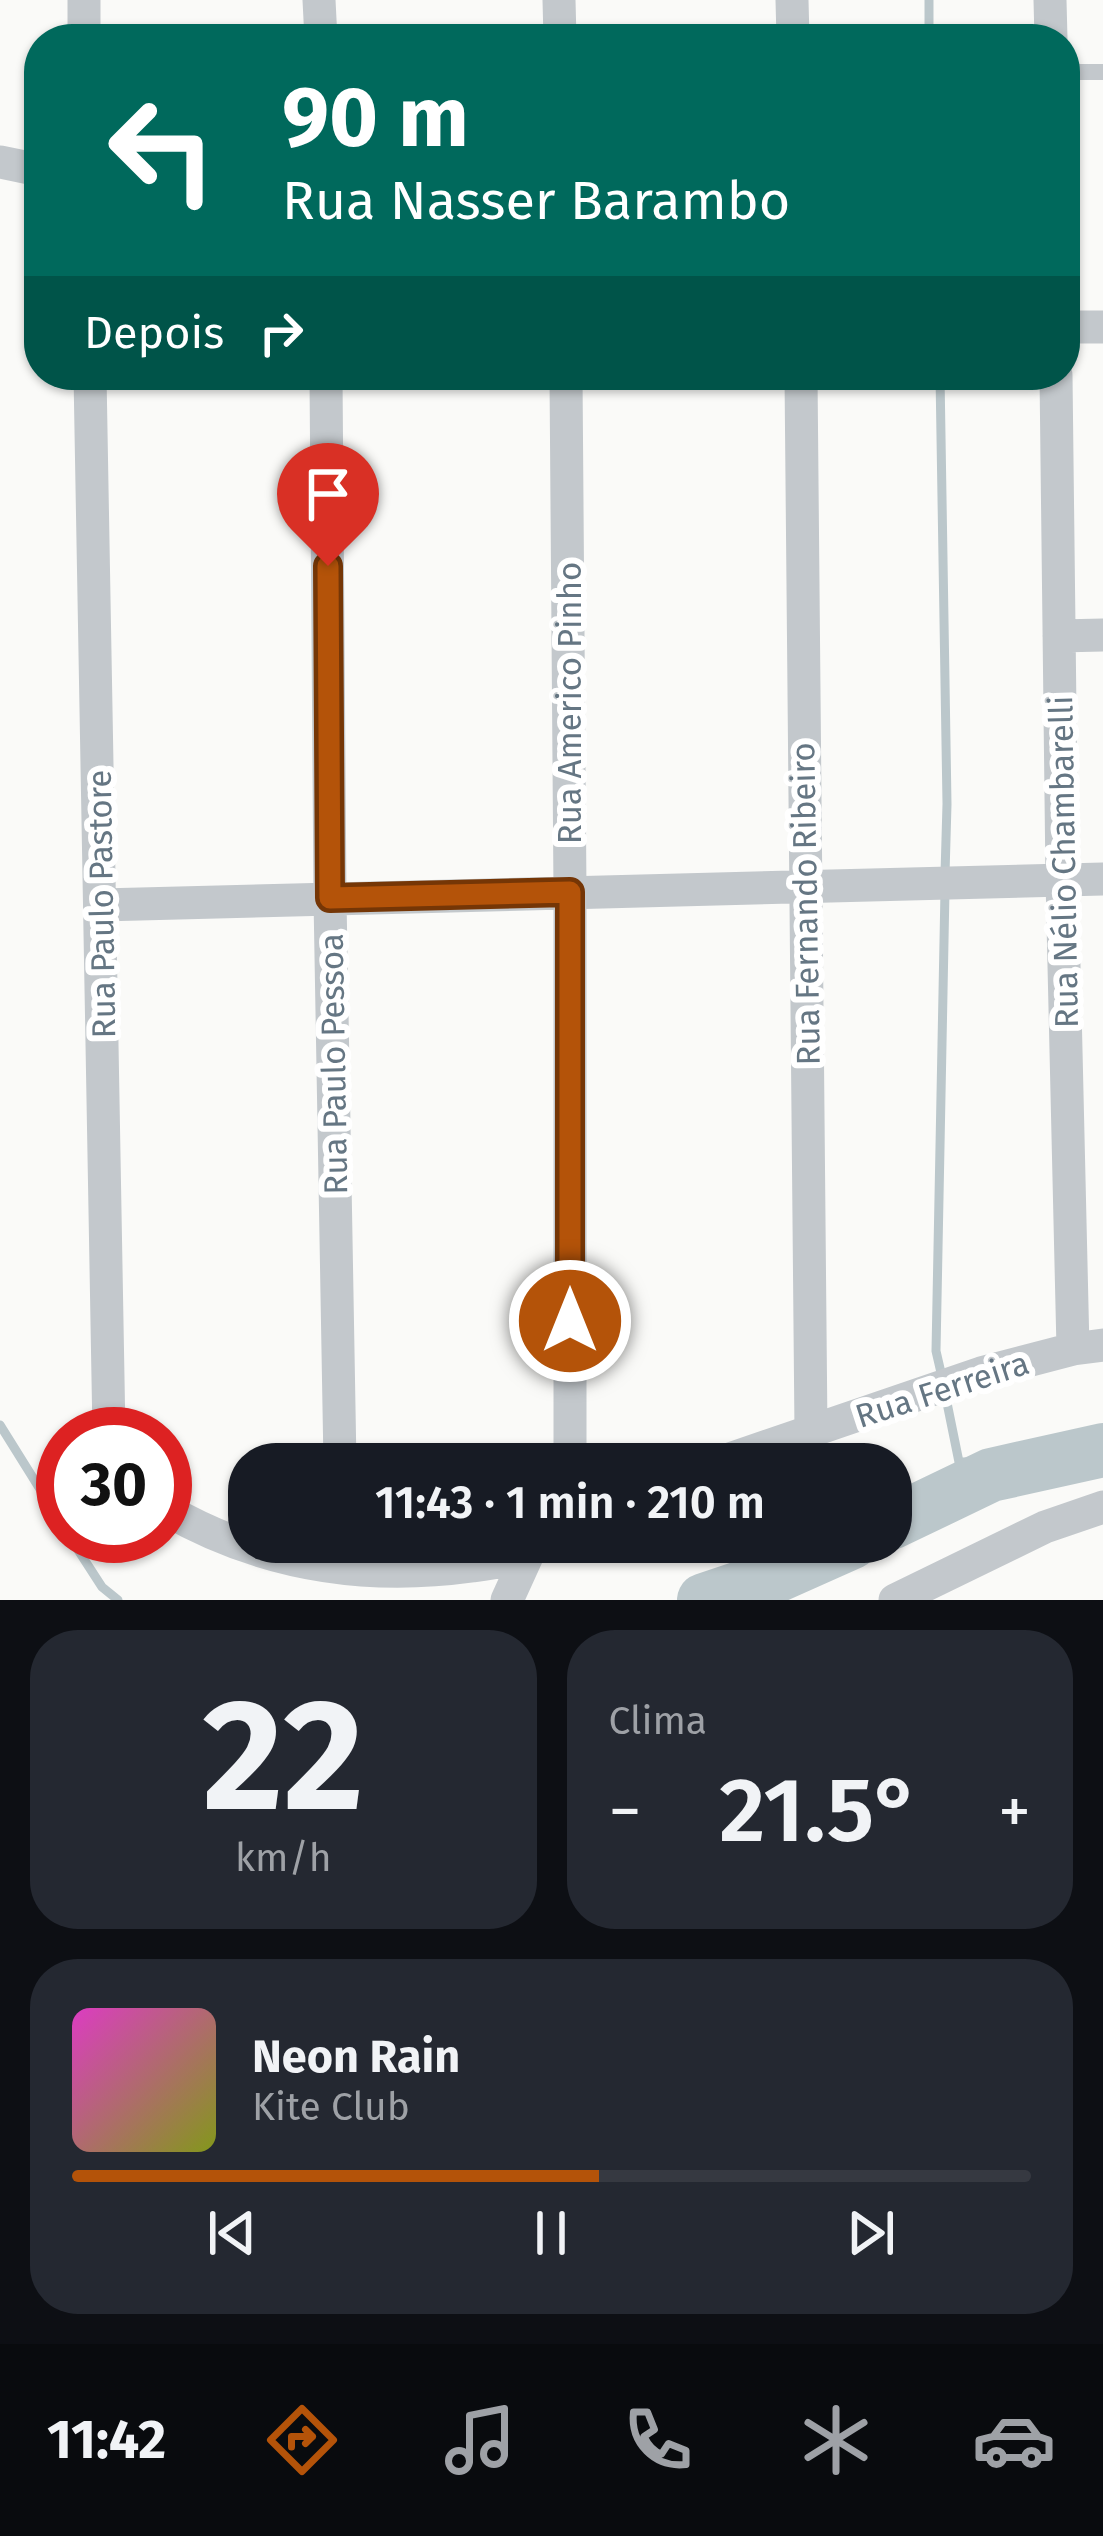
<!DOCTYPE html>
<html lang="pt">
<meta charset="utf-8">
<style>
body{margin:0;font-family:"Fira Sans",sans-serif;background:#242831;color:#f1f3f6;height:100vh;display:flex;flex-direction:column;font-size:45px;white-space:nowrap}
*{box-sizing:border-box;margin:0}
p{font-size:39px;color:#9ea1a6}
.icon{flex:none;width:66px;height:66px;fill:none;stroke:currentColor;stroke-width:2;stroke-linecap:round;stroke-linejoin:round}
.map{position:relative;height:1600px;overflow:hidden}
.details{display:flex;flex-direction:column;gap:30px;padding:30px;background:#0d0f14;flex:1}
.details>*{flex:none}
.top-card{position:absolute;left:24px;top:24px;width:1056px;height:366px;border-radius:48px;box-shadow:0 3px 9px #0004;background:#00695c;color:#fff;overflow:hidden}
.speed{position:absolute;left:36px;top:1407px;display:flex;gap:24px;font-size:60px;font-weight:700;text-align:center}
.speed>*{display:grid;place-content:center;width:156px;height:156px;border-radius:50%;background:#171b24;box-shadow:0 3px 9px #0004;line-height:1}
.speed .limit{border:18px solid #d22;background:#fff;color:#111}
.pin{position:absolute;display:grid;place-items:center;width:102px;height:102px;color:#fff;margin:-123px -51px;border-radius:50% 50% 50% 0;rotate:-45deg;box-shadow:0 0 12px #0007}
.pin .icon{rotate:45deg}
.me{position:absolute;width:132px;margin:-66px;rotate:0deg;stroke-linejoin:round;filter:drop-shadow(0 0 9px #0008)}
.turn{display:flex;align-items:center;gap:42px;height:252px;padding:0 60px;font-size:54px}
.turn .icon{width:156px;height:156px;stroke-width:2.5}
.turn b{display:block;font-size:84px;line-height:102px}
.then{display:flex;align-items:center;height:114px;padding:0 60px;background:#0003;gap:24px;font-size:45px}
.big{font-size:90px;font-weight:600;line-height:1.1}
.details .widget{flex:1;display:flex;flex-direction:column;justify-content:center;gap:18px;min-width:0;padding:0 42px;border-radius:48px;background:#242831}
.details .dial{align-items:center;gap:0}
.dial b{font-size:156px;line-height:1}
.song{display:flex;align-items:center;gap:36px}
.cover{width:144px;height:144px;border-radius:18px;background:linear-gradient(135deg,hsl(310 70% 55%),hsl(70 70% 35%))}
.played{height:12px;border-radius:6px;background:linear-gradient(90deg,#b45309 55%,#363941 55%)}
.keys{display:flex;justify-content:space-around;direction:ltr}
.heat{display:flex;justify-content:space-between;align-items:center;font-size:66px;direction:ltr}
.details .tiles{flex:1;display:grid;gap:30px;grid-template-columns:1fr 1fr}
.widget:last-child{grid-column:span 2}
.trip{position:absolute;left:228px;top:1443px;width:684px;height:120px;border-radius:48px;background:#171b24;box-shadow:0 3px 9px #0004;font-weight:600;line-height:120px;text-align:center}
.dock{display:flex;height:192px;justify-content:space-around;align-items:center;background:#090b0e;color:#9ea1a6}
.dock .icon{width:84px;height:84px}
.dock .current{color:#b45309}
.dock b{font-size:54px;color:#f1f3f6}
.map>svg:first-child{display:block}
</style>
<div class="map">
<svg width="1103" height="1600" viewBox="0 0 1103 1600">
<rect width="100%" height="100%" fill="#fafaf8"/>
<g fill="none" stroke-linecap="round" stroke-linejoin="round">
<path stroke="#bbc7cb" stroke-width="9" d="M929,0V39
M940,375L947,804L945,874
M942,1377L936,1351L945,890
M945,1393L959,1462L1054,1461
M0,1425L63,1526
M69,1536L102,1587L118,1600"/>
<path stroke="#bbc7cb" stroke-width="54" d="M891,1523L991,1475L1103,1450
M704,1600L776,1576L852,1542"/>
<path stroke="#c3c8cc" stroke-width="16" d="M1065,72H1103"/>
<path stroke="#c3c8cc" stroke-width="33" d="M84,0V39
M319,0L321,39
M559,0L560,39
M792,0L793,39
M1050,0L1051,39
M0,162L39,170
M1065,327H1103
M90,375L109,1434
M326,375L330,899L340,1464
M566,375L570,892V1464
M801,375L811,1432
M1056,375L1062,880L1073,1349
M1059,636L1103,635
M101,905L1103,879
M715,1464L981,1373L1073,1349L1103,1345
M165,1509C260,1564 364,1581 472,1566C496,1563 522,1560 540,1542
M507,1600L528,1554
M895,1600L1045,1527L1103,1507"/>
</g>
<g fill="none" stroke-linecap="round" stroke-linejoin="round">
<g stroke="#753606" stroke-width="30">
<path id="route" d="M328,566L330,898L570,892V1321"/>
</g>
<use href="#route" stroke="#b45309" stroke-width="21"/>
</g>
<g text-anchor="middle" stroke-width="12" stroke-linejoin="round" paint-order="stroke">
<g font-size="33" fill="#657683" stroke="#fff">
<text transform="translate(569 703) rotate(-90)" y="12">Rua Americo Pinho</text>
<text transform="translate(1063 862) rotate(-91)" y="12">Rua Nélio Chambarelli</text>
<text transform="translate(101 904) rotate(-91)" y="12">Rua Paulo Pastore</text>
<text transform="translate(805 904) rotate(-91)" y="12">Rua Fernando Ribeiro</text>
<text transform="translate(333 1064) rotate(-91)" y="12">Rua Paulo Pessoa</text>
<text transform="translate(942 1389) rotate(-18)" y="12">Rua Ferreira</text>
</g>
</g>
</svg>
<div class="speed"><div class="limit">30</div></div>
<div class="pin" style="left:328px;top:566px;background:#d93025"><svg class="icon" aria-label="arrive" viewBox="0 0 24 24"><path d="M6 21V4h12l-3 4 3 4H6"/></svg></div>
<svg class="me" style="left:570px;top:1321px" viewBox="-20 -20 40 40"><circle r="17" fill="#b45309" stroke="#fff" stroke-width="3"/><path d="M0-11L8 9 0 5-8 9z" fill="#fff"/></svg>
<div class="trip">11:43 · 1 min · 210 m</div>
<div class="top-card">
<div class="turn"><svg class="icon" aria-label="left" viewBox="0 0 24 24"><path d="M17 20v-9H6M10 6l-5 5 5 5"/></svg><div><b>90 m</b>Rua Nasser Barambo</div></div>
<div class="then">Depois<svg class="icon" aria-label="right" viewBox="0 0 24 24"><path d="M7 20v-9h11M14 6l5 5-5 5"/></svg></div>
</div>
</div>
<section class="details">
<div class="tiles">
<div class="widget dial"><b>22</b><p>km/h</p></div>
<div class="widget"><p>Clima</p>
<div class="heat"><a>−</a><b class="big">21.5°</b><a>+</a></div>
</div>
<div class="widget">
<div class="song"><i class="cover"></i><div><b>Neon Rain</b><p>Kite Club</p></div></div>
<div class="played"></div>
<div class="keys"><svg class="icon" aria-label="previous" viewBox="0 0 24 24"><path d="M18 5L8 12l10 7zM5 5v14"/></svg><svg class="icon" aria-label="pause" viewBox="0 0 24 24"><path d="M8 5v14M16 5v14"/></svg><svg class="icon" aria-label="next" viewBox="0 0 24 24"><path d="M6 5l10 7-10 7zM19 5v14"/></svg></div>
</div>
</div>
</section>
<nav class="dock">
<b>11:42</b>
<svg class="icon current" aria-label="directions" viewBox="0 0 24 24"><path d="M12 3l9 9-9 9-9-9zM9 14v-3h6M13 9l2 2-2 2"/></svg>
<svg class="icon" aria-label="music" viewBox="0 0 24 24"><path d="M9 18V5l10-2v13"/><circle cx="6" cy="18" r="3"/><circle cx="16" cy="16" r="3"/></svg>
<svg class="icon" aria-label="phone" viewBox="0 0 24 24"><path d="M5 4h4l2 5-3 2q2 4 5 5l2-3 5 2v4C11 20 4 13 5 4z"/></svg>
<svg class="icon" aria-label="climate" viewBox="0 0 24 24"><path d="M12 3v18M4 7l16 10M4 17L20 7"/></svg>
<svg class="icon" aria-label="car" viewBox="0 0 24 24"><path d="M5 17H2v-5l4-1 3-4h7l3 4 3 1v5h-3M9 17h6M6 11h13"/><circle cx="7" cy="17" r="2"/><circle cx="17" cy="17" r="2"/></svg>
</nav>
